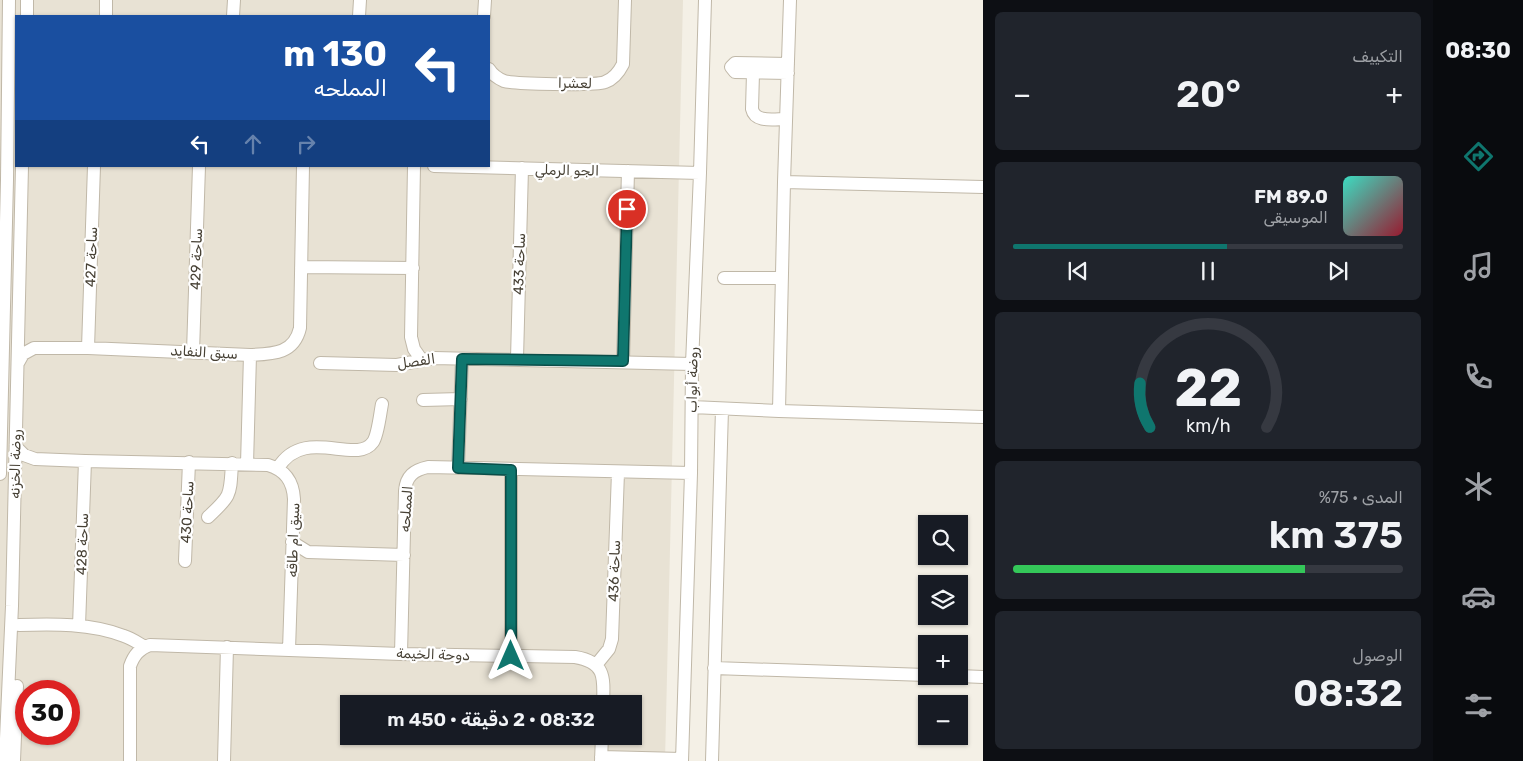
<!DOCTYPE html>
<html lang="ar">
<meta charset="utf-8">
<style>
body{margin:0;font-family:Rubik,"Noto Naskh Arabic",sans-serif;background:#20242c;color:#f1f3f6;direction:rtl;height:100vh;display:flex;flex-direction:column;font-size:19px;white-space:nowrap}
*{box-sizing:border-box;margin:0}
p{font-size:16px;color:#9ea1a6}
.icon{flex:none;width:28px;height:28px;fill:none;stroke:currentColor;stroke-width:2;stroke-linecap:round;stroke-linejoin:round}
.map{position:relative;flex:1;overflow:hidden;direction:ltr}
.details{display:flex;flex-direction:column;gap:12px;padding:12px;background:#0d0f14;width:450px}
.details>*{flex:none}
.guide{position:absolute;left:15px;top:15px;width:475px;height:152px;border-radius:0px;box-shadow:0 1px 4px #0004;direction:rtl;background:#1a4fa0;color:#fff;overflow:hidden}
.buttons{position:absolute;left:918px;top:515px;display:grid;gap:10px}
.buttons a{display:grid;place-items:center;width:50px;height:50px;border-radius:0px;background:#171b24;box-shadow:0 1px 4px #0004;font-size:25px}
.speed{position:absolute;left:15px;top:680px;display:flex;gap:10px;font-size:25px;font-weight:700;text-align:center}
.speed>*{display:grid;place-content:center;width:65px;height:65px;border-radius:50%;background:#171b24;box-shadow:0 1px 4px #0004;line-height:1}
.speed .limit{border:8px solid #d22;background:#fff;color:#111}
.pin{position:absolute;display:grid;place-items:center;width:42px;height:42px;color:#fff;margin:-21px;border:2px solid #fff;border-radius:50%;box-shadow:0 1px 5px #0007}
.me{position:absolute;width:55px;margin:-28px;rotate:0deg;stroke-linejoin:round;filter:drop-shadow(0 0 4px #0008)}
.turn{display:flex;align-items:center;gap:18px;height:105px;padding:0 20px;font-size:22px}
.turn .icon{width:65px;height:65px;stroke-width:2.5}
.turn b{display:block;font-size:35px;line-height:42px}
.lanes{display:flex;align-items:center;height:48px;padding:0 20px;background:#0003;justify-content:center;gap:25px;direction:ltr}
.lanes .off{opacity:.35}
.big{font-size:38px;font-weight:600;line-height:1.1}
.details .tile{flex:1;display:flex;flex-direction:column;justify-content:center;gap:8px;min-width:0;padding:0 18px;border-radius:8px;background:#20242c}
.details .dial{align-items:center;gap:0}
.dial svg{height:130px;overflow:visible;fill:none;stroke:#363941;stroke-width:7;stroke-linecap:round;text-anchor:middle}
.dial text{fill:#f1f3f6;stroke:none}
.song{display:flex;align-items:center;gap:15px}
.cover{width:60px;height:60px;border-radius:8px;background:linear-gradient(135deg,hsl(170 70% 55%),hsl(350 70% 35%))}
.played{height:5px;border-radius:2px;background:linear-gradient(90deg,#0f766e 55%,#363941 55%)}
.keys{display:flex;justify-content:space-around;direction:ltr}
.heat{display:flex;justify-content:space-between;align-items:center;font-size:28px;direction:ltr}
.charge{height:8px;border-radius:4px;background:linear-gradient(90deg,#34c759 75%,#363941 0)}
.trip{position:absolute;left:340px;top:695px;width:302px;height:50px;border-radius:0px;background:#171b24;box-shadow:0 1px 4px #0004;font-weight:600;line-height:50px;text-align:center;direction:rtl}
main{display:flex;flex:1;min-height:0}
.tabs{display:flex;flex-direction:column;width:90px;justify-content:space-around;align-items:center;background:#090b0e;color:#9ea1a6}
.tabs .icon{width:35px;height:35px}
.tabs .active{color:#0f766e}
.tabs b{font-size:22px;color:#f1f3f6}
.map>svg:first-child{display:block}
</style>
<main>
<nav class="tabs">
<b>08:30</b>
<svg class="icon active" aria-label="directions" viewBox="0 0 24 24"><path d="M12 3l9 9-9 9-9-9zM9 14v-3h6M13 9l2 2-2 2"/></svg>
<svg class="icon" aria-label="music" viewBox="0 0 24 24"><path d="M9 18V5l10-2v13"/><circle cx="6" cy="18" r="3"/><circle cx="16" cy="16" r="3"/></svg>
<svg class="icon" aria-label="phone" viewBox="0 0 24 24"><path d="M5 4h4l2 5-3 2q2 4 5 5l2-3 5 2v4C11 20 4 13 5 4z"/></svg>
<svg class="icon" aria-label="climate" viewBox="0 0 24 24"><path d="M12 3v18M4 7l16 10M4 17L20 7"/></svg>
<svg class="icon" aria-label="car" viewBox="0 0 24 24"><path d="M5 17H2v-5l4-1 3-4h7l3 4 3 1v5h-3M9 17h6M6 11h13"/><circle cx="7" cy="17" r="2"/><circle cx="17" cy="17" r="2"/></svg>
<svg class="icon" aria-label="filters" viewBox="0 0 24 24"><path d="M4 7h16M4 17h16"/><circle cx="9" cy="7" r="2"/><circle cx="15" cy="17" r="2"/></svg>
</nav>
<section class="details">
<div class="tile"><p>التكييف</p>
<div class="heat"><a>−</a><b class="big">20°</b><a>+</a></div>
</div>
<div class="tile">
<div class="song"><i class="cover"></i><div><b>89.0 FM</b><p>الموسيقى</p></div></div>
<div class="played"></div>
<div class="keys"><svg class="icon" aria-label="previous" viewBox="0 0 24 24"><path d="M18 5L8 12l10 7zM5 5v14"/></svg><svg class="icon" aria-label="pause" viewBox="0 0 24 24"><path d="M8 5v14M16 5v14"/></svg><svg class="icon" aria-label="next" viewBox="0 0 24 24"><path d="M6 5l10 7-10 7zM19 5v14"/></svg></div>
</div>
<div class="tile dial"><svg viewBox="0 0 100 80">
<path d="M14 69A42 42 0 1 1 86 69"/>
<path d="M14 69A42 42 0 0 1 8 42" stroke="#0f766e"/>
<text x="50" y="56" font-size="32" font-weight="700">22</text>
<text x="50" y="72" font-size="11">km/h</text>
</svg></div>
<div class="tile"><p>المدى · 75%</p><b class="big">375 km</b><div class="charge"></div></div>
<div class="tile"><p>الوصول</p><b class="big">08:32</b></div>
</section>
<div class="map">
<svg width="983" height="761" viewBox="0 0 983 761">
<rect width="100%" height="100%" fill="#f4f0e6"/>
<path fill="#e8e2d4" fill-rule="evenodd" d="M0,0H683L665,761H0ZM16,16H489V166H16ZM26,691H69V734H26ZM349,704H634V736H349Z"/>
<g fill="none" stroke-linecap="round" stroke-linejoin="round">
<g stroke="#c0b8a8" stroke-width="14">
<path id="minor" d="M27,16V0
M106,16V0
M233,16L234,0
M359,16L360,0
M484,16L485,0
M489,69C492,74 497,78 504,81C514,84 595,86 605,82C614,79 619,72 623,64L625,0
M753,73L752,109C755,123 774,119 786,119
M788,73L735,72L731,67L735,63L788,64
M414,166L411,337L414,349L421,359
M434,166L700,173
M784,182L983,187
M301,267L413,268
M724,278H782
M88,348L94,166
M193,352L199,166
M517,359L522,168
M623,361L628,171
M18,363L23,354L34,348H88L250,355C273,354 294,354 300,328L303,166
M320,363L397,365L434,358L692,364
M423,400L461,399
M692,407L779,411L983,417
M779,411L784,182L790,0
M16,447L24,455L35,459L85,461L268,465C285,470 293,481 294,499L289,650
M247,464L250,355
M278,468C304,425 356,466 373,442C378,435 380,414 382,404
M458,468L462,359
M511,470V657
M0,474L7,180L9,0
M208,517C232,495 230,495 232,463
M292,542L308,552L404,555
M185,561L189,462
M19,625C53,624 91,623 124,636C131,638 138,643 145,647
M79,626L85,461
M401,654L405,491C406,476 414,470 428,467L691,473
M596,665L609,649L612,639L618,472
M714,668L926,675
M959,676L983,677
M601,757L682,759
M5,761L12,606L22,166
M14,761L17,686
M130,761V666C134,655 139,649 150,645L401,654L575,657C606,662 604,678 603,704
M224,761L227,647
M601,761L602,736
M682,761L691,473L692,364L700,173L705,0
M712,761L722,409"/>
</g>
<use href="#minor" stroke="#fff" stroke-width="12"/>
</g>
<g fill="none" stroke-linecap="round" stroke-linejoin="round">
<g stroke="#0a4d48" stroke-width="12">
<path id="route" d="M511,656V470L458,468L462,359L623,361L627,209"/>
</g>
<use href="#route" stroke="#0f766e" stroke-width="9"/>
</g>
<g text-anchor="middle" stroke-width="4.5" stroke-linejoin="round" paint-order="stroke">
<g font-size="14" fill="#474135" stroke="#fff">
<text transform="translate(575 83) rotate(1)" y="5">لعشرا</text>
<text transform="translate(567 170) rotate(1)" y="5">الجو الرملي</text>
<text transform="translate(91 257) rotate(-88)" y="5">ساحة 427</text>
<text transform="translate(196 259) rotate(-88)" y="5">ساحة 429</text>
<text transform="translate(519 264) rotate(-88)" y="5">ساحة 433</text>
<text transform="translate(204 352) rotate(3)" y="5">سيق النفايد</text>
<text transform="translate(416 361) rotate(-8)" y="5">الفصل</text>
<text transform="translate(692 380) rotate(-89)" y="5">روضة أبواب</text>
<text transform="translate(15 464) rotate(-89)" y="5">روضة الخزنه</text>
<text transform="translate(406 509) rotate(-86)" y="5">المملحه</text>
<text transform="translate(187 512) rotate(-87)" y="5">ساحة 430</text>
<text transform="translate(293 540) rotate(-88)" y="5">سيق ام طاقه</text>
<text transform="translate(82 544) rotate(-88)" y="5">ساحة 428</text>
<text transform="translate(614 571) rotate(-88)" y="5">ساحة 436</text>
<text transform="translate(433 654) rotate(2)" y="5">دوحة الخيمة</text>
</g>
</g>
</svg>
<div class="buttons">
<a><svg class="icon" aria-label="search" viewBox="0 0 24 24"><circle cx="10" cy="10" r="6"/><path d="M15 15l6 6"/></svg></a>
<a><svg class="icon" aria-label="layers" viewBox="0 0 24 24"><path d="M12 4l9 5-9 5-9-5zM3 14l9 5 9-5"/></svg></a>
<a>+</a>
<a>−</a>
</div>
<div class="speed"><div class="limit">30</div></div>
<div class="pin" style="left:627px;top:209px;background:#d93025"><svg class="icon" aria-label="arrive" viewBox="0 0 24 24"><path d="M6 21V4h12l-3 4 3 4H6"/></svg></div>
<svg class="me" style="left:511px;top:656px" viewBox="-20 -20 40 40"><path d="M0-17L14 15 0 8-14 15z" fill="#0f766e" stroke="#fff" stroke-width="4"/></svg>
<div class="trip">08:32 · 2 دقيقة · 450 m</div>
<div class="guide">
<div class="turn"><svg class="icon" aria-label="left" viewBox="0 0 24 24"><path d="M17 20v-9H6M10 6l-5 5 5 5"/></svg><div><b>130 m</b>المملحه</div></div>
<div class="lanes"><svg class="icon" aria-label="left" viewBox="0 0 24 24"><path d="M17 20v-9H6M10 6l-5 5 5 5"/></svg><svg class="icon off" aria-label="ahead" viewBox="0 0 24 24"><path d="M12 20V5M6 11l6-6 6 6"/></svg><svg class="icon off" aria-label="right" viewBox="0 0 24 24"><path d="M7 20v-9h11M14 6l5 5-5 5"/></svg></div>
</div>
</div>
</main>
